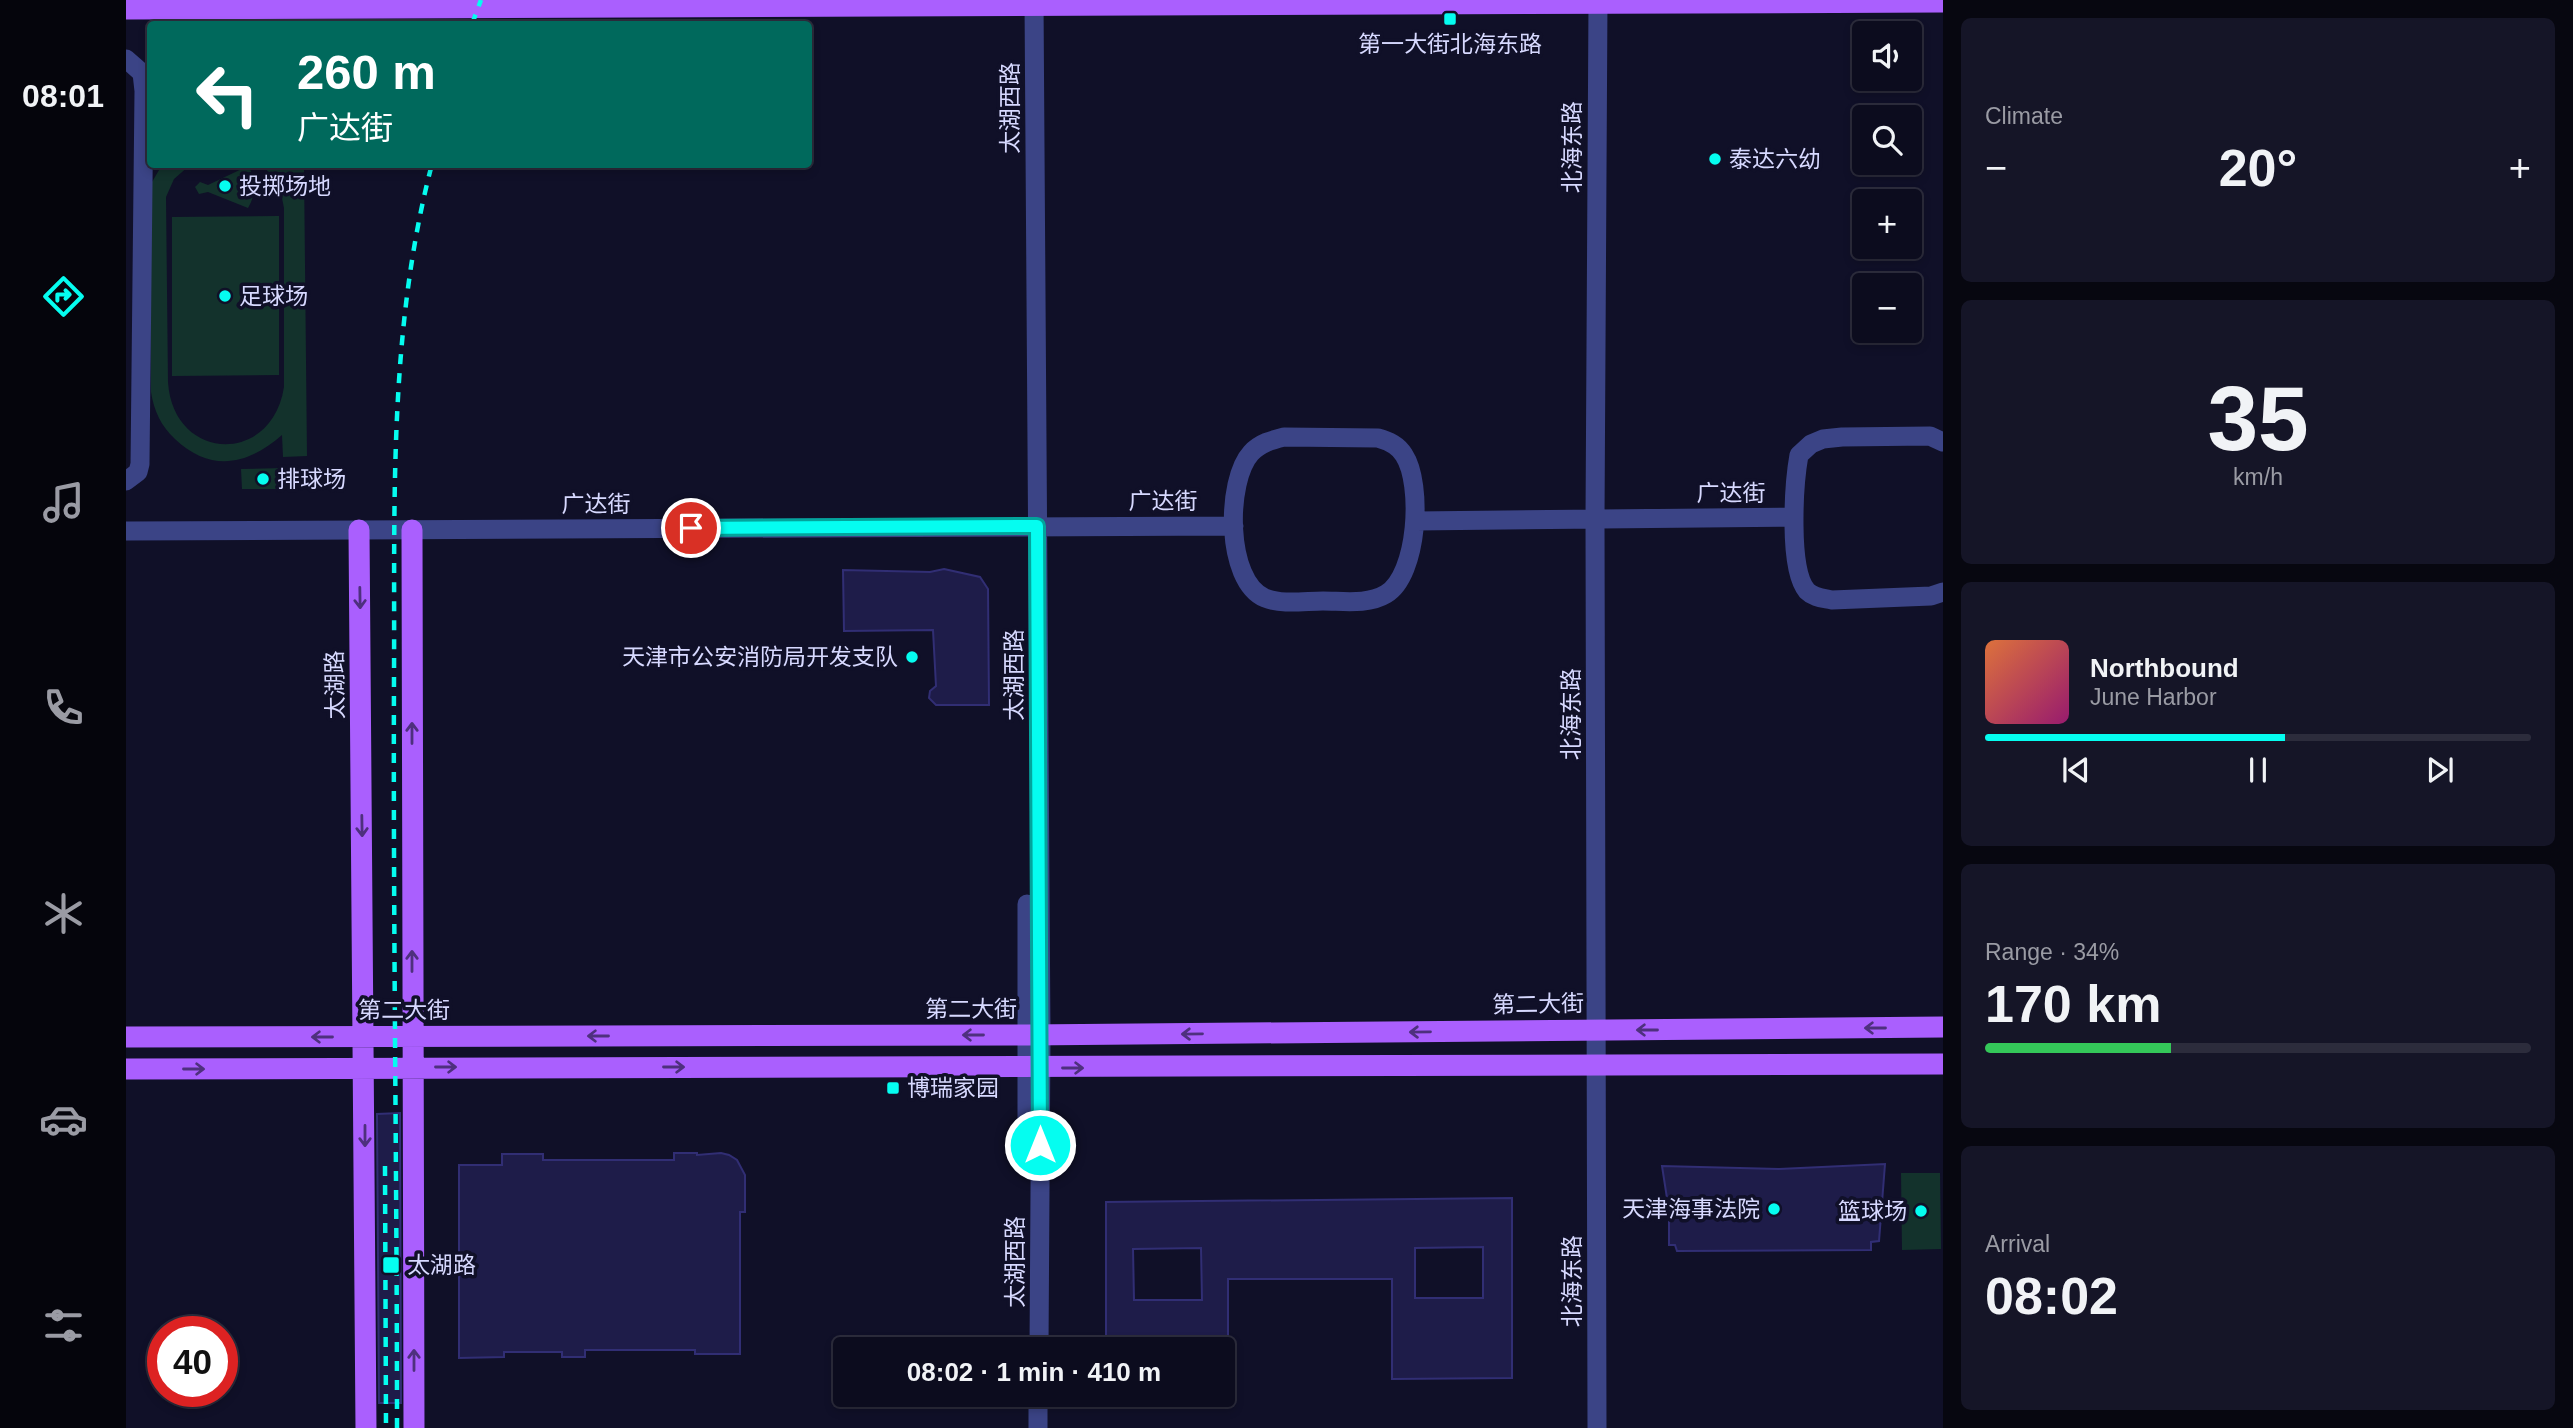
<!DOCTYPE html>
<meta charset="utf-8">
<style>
body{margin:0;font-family:Arial,"Noto Sans SC",sans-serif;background:#151527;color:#f1f3f6;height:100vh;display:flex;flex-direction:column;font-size:26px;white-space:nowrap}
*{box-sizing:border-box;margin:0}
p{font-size:23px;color:#9a9ba4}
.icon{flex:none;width:38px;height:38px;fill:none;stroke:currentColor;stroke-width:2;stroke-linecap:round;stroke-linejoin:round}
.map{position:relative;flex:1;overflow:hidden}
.sheet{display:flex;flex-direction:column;gap:18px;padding:18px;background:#070710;width:630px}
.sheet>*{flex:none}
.top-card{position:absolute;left:21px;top:21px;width:665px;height:147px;border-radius:7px;box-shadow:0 4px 10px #0003,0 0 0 2px #2c2c3c;background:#00695c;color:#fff;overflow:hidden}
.controls{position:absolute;left:1726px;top:21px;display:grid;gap:14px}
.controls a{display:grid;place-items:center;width:70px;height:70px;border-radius:7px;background:#0c0c1e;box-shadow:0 4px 10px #0003,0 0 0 2px #2c2c3c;font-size:35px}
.speed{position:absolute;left:21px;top:1316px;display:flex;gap:14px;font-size:35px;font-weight:700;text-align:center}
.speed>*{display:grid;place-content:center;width:91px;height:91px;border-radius:50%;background:#0c0c1e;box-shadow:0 4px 10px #0003,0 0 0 2px #2c2c3c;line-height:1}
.speed .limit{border:10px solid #d22;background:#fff;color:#111}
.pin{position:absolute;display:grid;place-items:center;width:60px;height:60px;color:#fff;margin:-30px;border:4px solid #fff;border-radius:50%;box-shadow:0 2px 7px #0007}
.me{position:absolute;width:77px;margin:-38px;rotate:0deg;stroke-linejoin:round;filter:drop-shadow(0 0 5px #0008)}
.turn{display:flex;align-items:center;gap:24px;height:147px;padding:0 35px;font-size:32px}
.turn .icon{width:91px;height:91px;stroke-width:2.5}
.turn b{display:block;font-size:49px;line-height:60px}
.big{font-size:52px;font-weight:700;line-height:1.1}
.sheet .card{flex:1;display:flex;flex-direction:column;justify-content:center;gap:10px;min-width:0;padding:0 24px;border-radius:10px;background:#151527}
.sheet .dial{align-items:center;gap:0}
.dial b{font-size:91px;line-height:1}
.song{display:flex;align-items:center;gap:21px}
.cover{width:84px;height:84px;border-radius:10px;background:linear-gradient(135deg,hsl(20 70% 55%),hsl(320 70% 35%))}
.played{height:7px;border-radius:4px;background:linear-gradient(90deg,#05fdf0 55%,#2c2c3c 55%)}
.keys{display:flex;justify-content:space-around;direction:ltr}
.heat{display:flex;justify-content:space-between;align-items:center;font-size:38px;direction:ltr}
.charge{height:10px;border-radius:5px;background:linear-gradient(90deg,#34c759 34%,#2c2c3c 0)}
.trip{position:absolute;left:707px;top:1337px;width:402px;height:70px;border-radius:7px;background:#0c0c1e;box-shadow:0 4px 10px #0003,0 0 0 2px #2c2c3c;font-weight:700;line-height:70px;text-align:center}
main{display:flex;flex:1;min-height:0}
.menu{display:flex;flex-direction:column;width:126px;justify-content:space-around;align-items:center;background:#05050c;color:#9a9ba4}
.menu .icon{width:49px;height:49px}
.menu .on{color:#05fdf0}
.menu b{font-size:32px;color:#f1f3f6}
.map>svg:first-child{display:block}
</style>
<main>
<nav class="menu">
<b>08:01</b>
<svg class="icon on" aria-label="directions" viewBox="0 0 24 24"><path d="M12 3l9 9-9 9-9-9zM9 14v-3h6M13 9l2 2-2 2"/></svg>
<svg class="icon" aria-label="music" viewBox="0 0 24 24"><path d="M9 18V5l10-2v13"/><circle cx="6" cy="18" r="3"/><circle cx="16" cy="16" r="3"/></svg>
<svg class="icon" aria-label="phone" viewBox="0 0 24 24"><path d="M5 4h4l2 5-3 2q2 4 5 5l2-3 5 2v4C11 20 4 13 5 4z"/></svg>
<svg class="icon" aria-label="climate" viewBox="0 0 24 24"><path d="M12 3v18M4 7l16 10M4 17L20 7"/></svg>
<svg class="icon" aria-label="car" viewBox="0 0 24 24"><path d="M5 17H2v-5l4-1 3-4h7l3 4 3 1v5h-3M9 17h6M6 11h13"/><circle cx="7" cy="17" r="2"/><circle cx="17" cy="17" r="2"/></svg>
<svg class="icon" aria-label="filters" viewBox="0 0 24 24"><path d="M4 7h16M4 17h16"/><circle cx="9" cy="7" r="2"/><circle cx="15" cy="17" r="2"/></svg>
</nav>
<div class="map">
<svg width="1817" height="1428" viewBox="0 0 1817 1428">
<rect width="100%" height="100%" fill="#101028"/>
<path fill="#13322c" d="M36,165H64L48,179L40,197L42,382C47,462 146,466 158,387V208L154,188L137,165H165L169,169H178L181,456L157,457L156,435C122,465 85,473 49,439C35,426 28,411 25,392L24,201L26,182Z
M122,166C131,180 130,194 122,208L82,192L73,194L69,187L74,182L82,185Z
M153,216V375L46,376V217Z
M159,468V489H116L115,469Z
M1775,1173H1814L1815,1249L1776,1250Z"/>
<path fill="#1e1c49" stroke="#312e74" stroke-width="2" fill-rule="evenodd" d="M818,569L854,577L862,589L863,705H810L803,698L804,691L810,686L807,630L718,631L717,570L804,572Z
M274,1113L275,1403H253L251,1114Z
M548,1153H571V1155L595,1153L603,1155L611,1160L619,1175V1212H614V1354H569V1350H459V1357H436V1352H378V1357L333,1358V1165H376V1154H417V1160H548Z
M1759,1164L1753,1241L1745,1242V1250L1551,1251L1549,1245H1543V1211L1536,1166L1653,1169Z
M1386,1198V1378L1266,1379V1279H1102V1349H980V1202ZM1357,1247V1298H1289V1248ZM1075,1248L1076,1300H1008L1007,1249Z"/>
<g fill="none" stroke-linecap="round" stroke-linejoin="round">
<path stroke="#3b4486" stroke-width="19" d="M908,0L915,1035L913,1349
M0,59L16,73L18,91L14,464L12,472L0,481
M1158,437L1252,438C1263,441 1272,445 1278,455C1297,484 1292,575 1260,594C1242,605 1217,601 1197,601C1179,601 1156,605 1139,598C1099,581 1100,480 1125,453C1134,443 1146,440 1158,437Z
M1817,442L1804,436L1716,437L1697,439L1685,444L1673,455C1668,483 1662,569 1681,591C1688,598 1697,598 1706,600L1805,596L1817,592
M1290,521L1668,517
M0,531L1108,526
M901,904V1136
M912,1428V1395
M1471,1428L1469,519L1472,0"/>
<path stroke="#aa5ffe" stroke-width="21" d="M0,9L1817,2
M233,530L240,1428
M286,530L288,1428
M0,1037L901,1035L1817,1027
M0,1069L1817,1064"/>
<path stroke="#05fdf0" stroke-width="4.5" stroke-dasharray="10 9" stroke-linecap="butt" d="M346,24L355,0
M259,1166L260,1428
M271,1428C271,1178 267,927 268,677C269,507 262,331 306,164"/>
</g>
<defs><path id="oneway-shaft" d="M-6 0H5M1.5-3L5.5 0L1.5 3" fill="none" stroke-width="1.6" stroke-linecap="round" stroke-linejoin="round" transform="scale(1.75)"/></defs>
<g stroke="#4e307e">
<use href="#oneway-shaft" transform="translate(234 598) rotate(89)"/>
<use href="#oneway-shaft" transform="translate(286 733) rotate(-90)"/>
<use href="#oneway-shaft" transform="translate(236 826) rotate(89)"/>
<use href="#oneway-shaft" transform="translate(286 961) rotate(-90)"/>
<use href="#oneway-shaft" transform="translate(1749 1028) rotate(180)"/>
<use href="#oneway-shaft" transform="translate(1521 1030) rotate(180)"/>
<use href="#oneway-shaft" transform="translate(1294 1032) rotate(179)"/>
<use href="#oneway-shaft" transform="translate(1066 1034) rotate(179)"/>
<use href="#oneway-shaft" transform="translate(847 1035) rotate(180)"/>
<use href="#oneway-shaft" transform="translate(472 1036) rotate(180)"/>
<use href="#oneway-shaft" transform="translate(196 1037) rotate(180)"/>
<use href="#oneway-shaft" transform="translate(320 1067)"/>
<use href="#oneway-shaft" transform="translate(548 1067)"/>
<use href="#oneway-shaft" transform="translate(947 1068)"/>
<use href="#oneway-shaft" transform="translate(68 1069)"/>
<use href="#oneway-shaft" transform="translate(239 1136) rotate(90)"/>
<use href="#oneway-shaft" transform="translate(288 1360) rotate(-90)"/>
</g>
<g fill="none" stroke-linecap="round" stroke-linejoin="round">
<g stroke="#03a49c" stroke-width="18">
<path id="route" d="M565,528L911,526L914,1145"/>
</g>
<use href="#route" stroke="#05fdf0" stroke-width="12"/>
</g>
<g fill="#05fdf0" stroke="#101028" stroke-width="2.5">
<rect x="1317" y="12" width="14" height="14" rx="3.5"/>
<circle cx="1589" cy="159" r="7"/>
<circle cx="99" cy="186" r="7"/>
<circle cx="99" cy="296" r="7"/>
<circle cx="137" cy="479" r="7"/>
<circle cx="786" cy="657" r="7"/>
<rect x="760" y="1081" width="14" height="14" rx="3.5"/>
<circle cx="1648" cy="1209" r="7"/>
<circle cx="1795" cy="1211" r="7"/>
<rect x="256" y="1256" width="18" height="18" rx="3.5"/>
</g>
<g text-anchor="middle" stroke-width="7" stroke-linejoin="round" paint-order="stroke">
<g font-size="23" fill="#d7d9ff" stroke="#101028" text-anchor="start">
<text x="1324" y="52" text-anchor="middle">第一大街北海东路</text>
<text x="1603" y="167">泰达六幼</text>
<text x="113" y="194">投掷场地</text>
<text x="113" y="304">足球场</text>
<text x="151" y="487">排球场</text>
<text x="772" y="665" text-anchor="end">天津市公安消防局开发支队</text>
<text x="781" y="1096">博瑞家园</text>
<text x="1634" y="1217" text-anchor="end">天津海事法院</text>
<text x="1781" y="1219" text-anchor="end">篮球场</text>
<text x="281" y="1273">太湖路</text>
</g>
<g font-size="23" fill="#d7d9ff" stroke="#101028">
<text transform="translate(884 108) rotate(-90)" y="8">太湖西路</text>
<text transform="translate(1446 147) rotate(-90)" y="8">北海东路</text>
<text x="1605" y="501">广达街</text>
<text x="1037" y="509">广达街</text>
<text x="470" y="512">广达街</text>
<text transform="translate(888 675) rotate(-90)" y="8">太湖西路</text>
<text transform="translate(209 685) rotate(-91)" y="8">太湖路</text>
<text transform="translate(1445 714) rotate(-90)" y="8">北海东路</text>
<text transform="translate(1412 1004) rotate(-1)" y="8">第二大街</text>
<text x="845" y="1017">第二大街</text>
<text x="278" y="1018">第二大街</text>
<text transform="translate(889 1262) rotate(-90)" y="8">太湖西路</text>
<text transform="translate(1446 1281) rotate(-90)" y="8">北海东路</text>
</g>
</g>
</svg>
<div class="controls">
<a><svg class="icon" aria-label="sound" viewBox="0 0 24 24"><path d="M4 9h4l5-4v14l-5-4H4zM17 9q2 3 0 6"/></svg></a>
<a><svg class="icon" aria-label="search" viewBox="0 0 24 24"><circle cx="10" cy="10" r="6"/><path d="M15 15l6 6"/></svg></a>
<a>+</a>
<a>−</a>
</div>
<div class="speed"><div class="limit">40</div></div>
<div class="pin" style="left:565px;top:528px;background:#d93025"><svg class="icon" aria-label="arrive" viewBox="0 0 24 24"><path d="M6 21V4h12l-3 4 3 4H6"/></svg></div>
<svg class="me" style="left:914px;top:1145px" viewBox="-20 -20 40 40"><circle r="17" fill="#05fdf0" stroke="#fff" stroke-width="3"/><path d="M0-11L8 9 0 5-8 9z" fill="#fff"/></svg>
<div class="trip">08:02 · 1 min · 410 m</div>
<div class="top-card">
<div class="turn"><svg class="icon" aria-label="left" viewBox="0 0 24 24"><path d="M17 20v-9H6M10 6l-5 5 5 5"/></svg><div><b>260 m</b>广达街</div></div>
</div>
</div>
<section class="sheet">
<div class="card"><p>Climate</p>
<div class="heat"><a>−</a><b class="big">20°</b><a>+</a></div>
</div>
<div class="card dial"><b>35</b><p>km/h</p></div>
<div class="card">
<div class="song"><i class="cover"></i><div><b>Northbound</b><p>June Harbor</p></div></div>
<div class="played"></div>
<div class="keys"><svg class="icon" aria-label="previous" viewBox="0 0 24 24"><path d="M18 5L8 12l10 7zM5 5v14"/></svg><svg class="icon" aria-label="pause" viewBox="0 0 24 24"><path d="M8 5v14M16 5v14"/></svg><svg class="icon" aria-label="next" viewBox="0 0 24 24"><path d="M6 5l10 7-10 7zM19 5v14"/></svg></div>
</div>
<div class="card"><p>Range · 34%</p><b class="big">170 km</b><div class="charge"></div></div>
<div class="card"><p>Arrival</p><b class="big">08:02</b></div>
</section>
</main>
